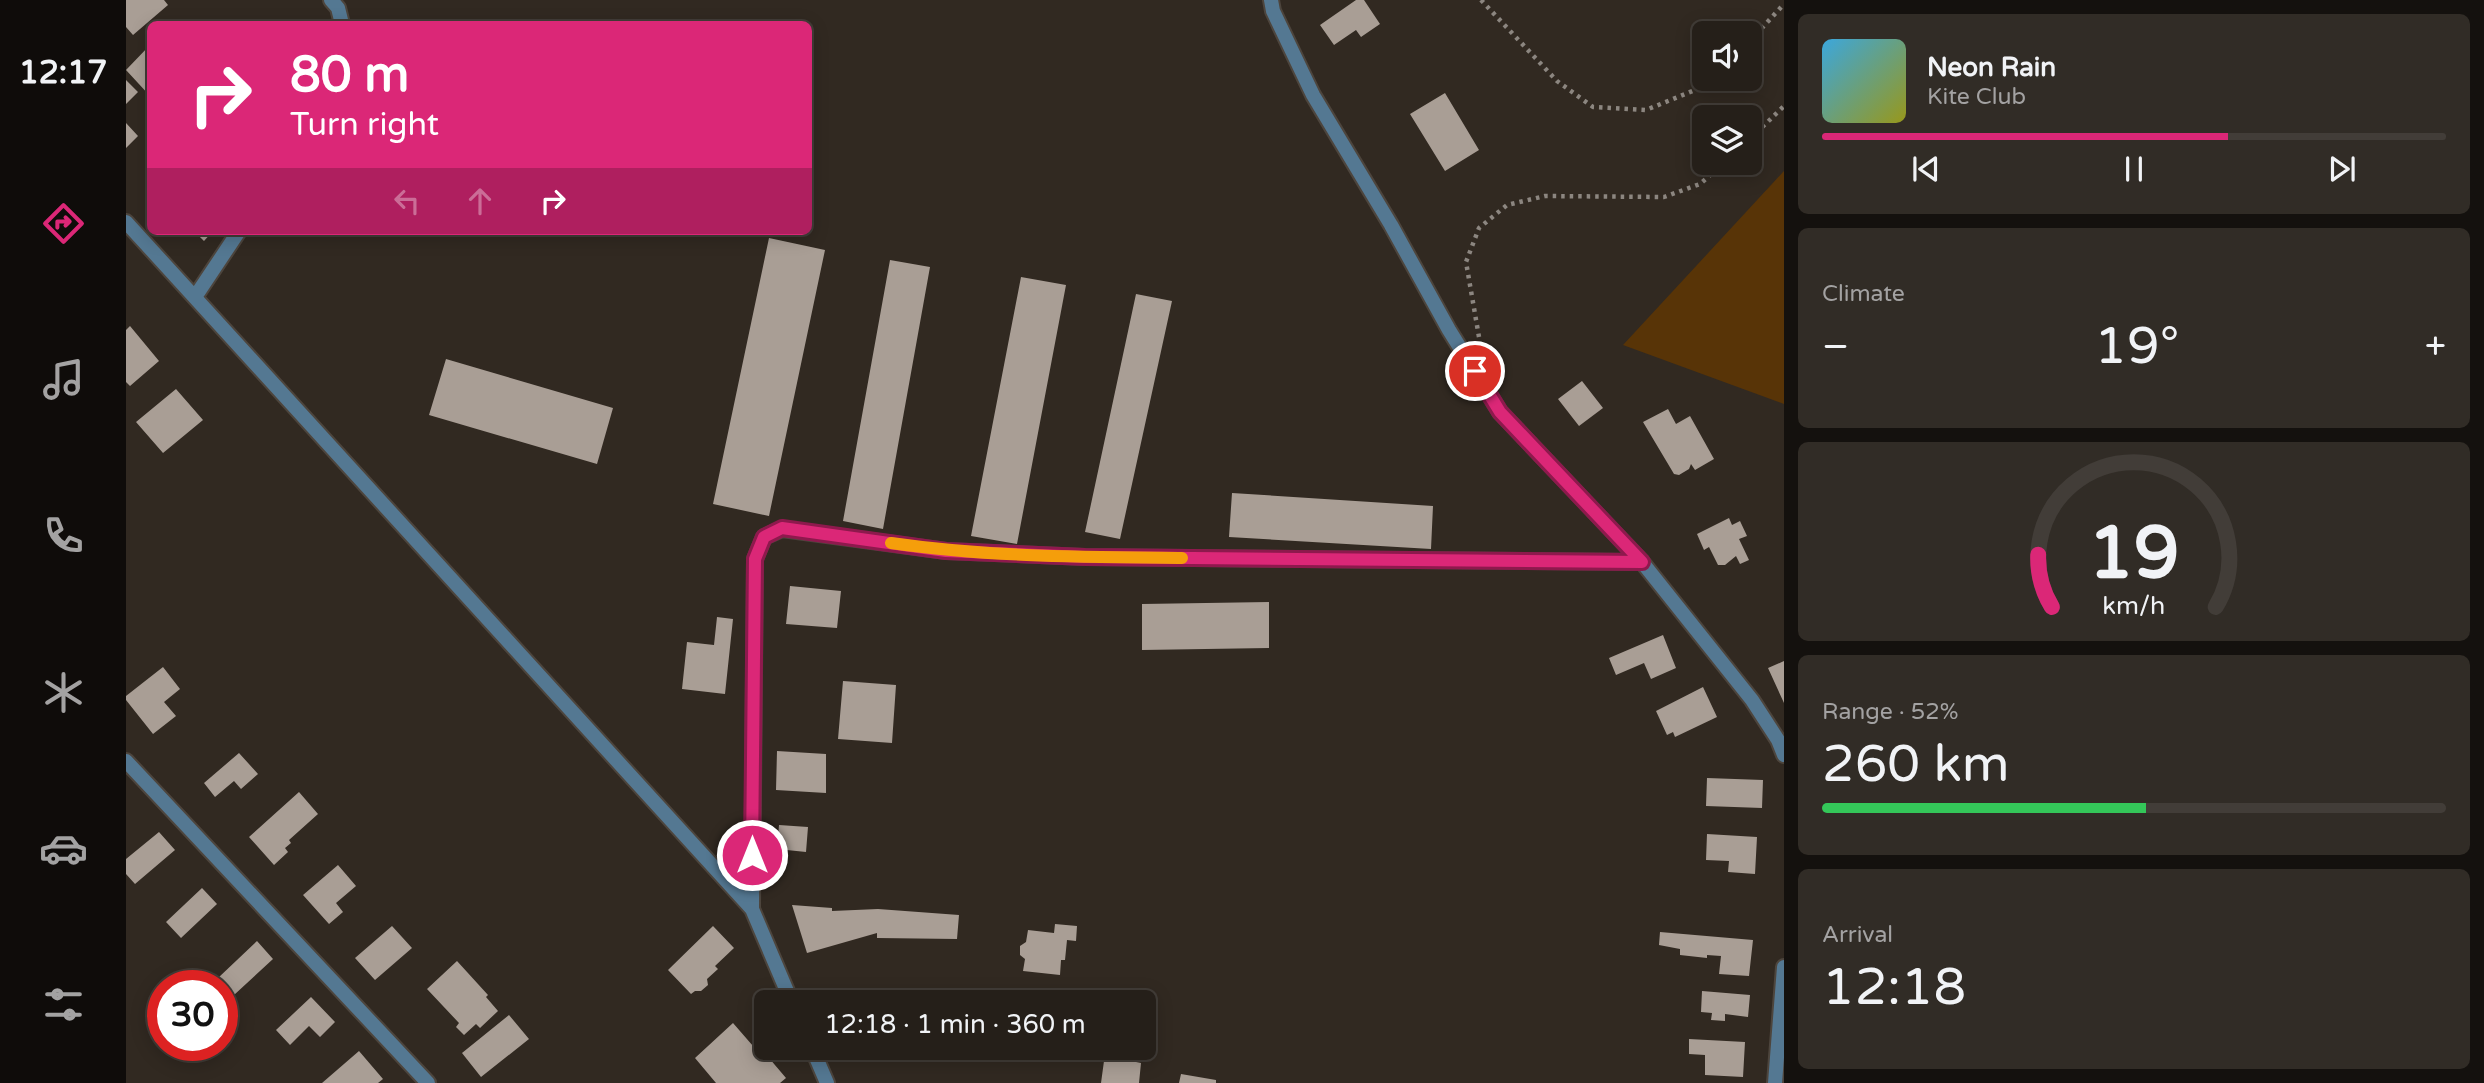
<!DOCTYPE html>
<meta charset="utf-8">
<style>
body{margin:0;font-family:"Varela Round",sans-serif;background:#312c26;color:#f1f3f6;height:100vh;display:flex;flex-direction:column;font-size:26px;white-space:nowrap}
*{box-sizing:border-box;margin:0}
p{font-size:23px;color:#a3a2a2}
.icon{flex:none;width:38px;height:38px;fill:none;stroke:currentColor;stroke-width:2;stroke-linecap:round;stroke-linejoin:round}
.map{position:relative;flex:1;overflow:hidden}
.side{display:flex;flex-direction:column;gap:14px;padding:14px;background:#14110e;width:700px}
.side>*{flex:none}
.top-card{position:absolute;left:21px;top:21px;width:665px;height:214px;border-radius:10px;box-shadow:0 4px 18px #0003,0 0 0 2px #423d38;background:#db2777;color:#fff;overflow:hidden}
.controls{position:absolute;left:1566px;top:21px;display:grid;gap:14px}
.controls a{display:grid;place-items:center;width:70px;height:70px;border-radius:10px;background:#251f19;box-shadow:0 4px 18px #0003,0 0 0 2px #423d38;font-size:35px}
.speed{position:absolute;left:21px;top:970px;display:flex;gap:14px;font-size:35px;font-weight:700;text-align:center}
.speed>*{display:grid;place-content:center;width:91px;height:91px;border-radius:50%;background:#251f19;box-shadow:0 4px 18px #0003,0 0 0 2px #423d38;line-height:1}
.speed .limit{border:10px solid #d22;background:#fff;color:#111}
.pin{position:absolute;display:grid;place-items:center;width:60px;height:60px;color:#fff;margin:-30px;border:4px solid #fff;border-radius:50%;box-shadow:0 2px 7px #0007}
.me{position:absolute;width:77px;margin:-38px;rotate:0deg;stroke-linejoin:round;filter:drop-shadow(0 0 5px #0008)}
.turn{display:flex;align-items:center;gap:24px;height:147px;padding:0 28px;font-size:32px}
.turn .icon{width:91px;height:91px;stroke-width:2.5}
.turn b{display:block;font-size:49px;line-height:60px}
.lanes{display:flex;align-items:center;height:66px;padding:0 28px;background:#0003;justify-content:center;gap:35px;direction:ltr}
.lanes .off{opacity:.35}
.big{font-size:52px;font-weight:600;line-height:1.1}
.side .widget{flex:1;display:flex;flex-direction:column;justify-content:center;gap:10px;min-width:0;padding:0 24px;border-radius:10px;background:#312c26}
.side .dial{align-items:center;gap:0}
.dial svg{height:182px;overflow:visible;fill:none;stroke:#423d38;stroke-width:7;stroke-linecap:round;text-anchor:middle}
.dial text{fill:#f1f3f6;stroke:none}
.song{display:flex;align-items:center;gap:21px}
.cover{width:84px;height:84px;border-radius:10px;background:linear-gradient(135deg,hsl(200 70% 55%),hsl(60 70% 35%))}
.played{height:7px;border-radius:4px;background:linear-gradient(90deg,#db2777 65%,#423d38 65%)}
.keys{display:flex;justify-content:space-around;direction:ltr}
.heat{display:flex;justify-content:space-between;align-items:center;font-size:38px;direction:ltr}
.charge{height:10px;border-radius:5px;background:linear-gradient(90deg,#34c759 52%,#423d38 0)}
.trip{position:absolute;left:628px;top:990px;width:402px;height:70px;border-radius:10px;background:#251f19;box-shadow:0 4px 18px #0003,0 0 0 2px #423d38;font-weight:600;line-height:70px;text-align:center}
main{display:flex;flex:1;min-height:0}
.tab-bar{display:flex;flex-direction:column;width:126px;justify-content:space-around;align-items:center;background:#0f0c0a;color:#a3a2a2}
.tab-bar .icon{width:49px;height:49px}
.tab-bar .on{color:#db2777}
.tab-bar b{font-size:32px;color:#f1f3f6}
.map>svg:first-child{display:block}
</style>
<main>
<nav class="tab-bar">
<b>12:17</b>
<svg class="icon on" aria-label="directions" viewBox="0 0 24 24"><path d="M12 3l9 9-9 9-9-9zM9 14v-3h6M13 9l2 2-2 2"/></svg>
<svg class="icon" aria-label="music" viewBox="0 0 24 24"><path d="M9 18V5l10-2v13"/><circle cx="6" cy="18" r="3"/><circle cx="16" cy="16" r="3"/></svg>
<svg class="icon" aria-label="phone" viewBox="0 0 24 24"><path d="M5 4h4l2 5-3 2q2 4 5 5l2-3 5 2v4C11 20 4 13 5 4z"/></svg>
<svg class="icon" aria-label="climate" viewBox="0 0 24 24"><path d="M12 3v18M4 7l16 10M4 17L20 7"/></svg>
<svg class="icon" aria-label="car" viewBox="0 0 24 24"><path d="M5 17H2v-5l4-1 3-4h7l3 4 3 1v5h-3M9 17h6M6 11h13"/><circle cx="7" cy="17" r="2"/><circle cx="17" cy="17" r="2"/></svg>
<svg class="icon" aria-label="filters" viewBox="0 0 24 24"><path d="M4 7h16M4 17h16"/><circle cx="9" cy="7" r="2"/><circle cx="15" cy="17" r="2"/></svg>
</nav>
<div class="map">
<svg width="1658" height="1083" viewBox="0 0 1658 1083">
<rect width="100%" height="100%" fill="#312921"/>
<path fill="#583407" d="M1658,171V404L1497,345Z"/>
<path fill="#a99e95" d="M0,0H38L42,5L7,35L0,27Z
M1230,0H1238L1254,24L1235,37L1230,30L1208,45L1194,25Z
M24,45V96L0,70Z
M0,80L12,92L0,104Z
M1319,93L1353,150L1319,171L1284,114Z
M0,123L12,136L0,148Z
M68,231H87L78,241Z
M643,238L699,250L643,516L587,504Z
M764,260L804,267L757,529L717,521Z
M895,277L940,285L891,544L845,536Z
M1010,294L1046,301L994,539L959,532Z
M4,326L33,361L4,386L0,382V330Z
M320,359L487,408L471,464L303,415Z
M1456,381L1477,408L1453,426L1432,399Z
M50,389L77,420L37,453L10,422Z
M1542,409L1550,424L1564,416L1588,459L1569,470L1565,464L1563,469L1553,475L1548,474L1517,422Z
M1106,493L1307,506L1305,549L1103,537Z
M1603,518L1606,525L1614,521L1621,536L1613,539L1623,560L1614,564L1610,556L1599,565H1592L1583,547L1578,550L1571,534Z
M664,586L715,591L711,628L660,624Z
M1143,602V648L1016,650V604Z
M591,617L607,619L599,694L556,689L561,642L588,645Z
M1537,635L1550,668L1525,679L1518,663L1490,675L1483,658Z
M1658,661V703L1642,668Z
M37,667L54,689L38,702L50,716L27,734L0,700V696Z
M717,681L770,685L766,743L712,739Z
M1577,687L1591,717L1549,737L1547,732L1541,735L1530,711Z
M651,751L700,754V793L650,790Z
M113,753L132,774L115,789L108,781L89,797L78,783Z
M1581,778L1637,780L1636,808L1580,806Z
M173,792L192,814L163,840L165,843L159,848L162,852L148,865L123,837Z
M653,825L682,827L680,852L651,849Z
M33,832L49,850L9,884L0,874V859Z
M1581,834L1631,837L1629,874L1602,872L1603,861L1580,860Z
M212,865L230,886L210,903L217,912L203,924L177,895Z
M76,888L91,904L55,938L40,922Z
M666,905L706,908V911L752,909L833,915L831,939L751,938V933L681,953Z
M929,924L951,926L950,941L941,940L939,960H935L934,975L897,971L899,959L894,955V946L900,942L902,930L928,933Z
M266,926L286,948L249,980L229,958Z
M587,926L608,948L589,966L592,969L581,979L582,985L575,991H569L565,994L542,970Z
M1534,932L1627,940L1623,976L1593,974L1595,956L1581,955V958L1554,955V949L1533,945Z
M131,941L147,959L108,995L92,978Z
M331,961L362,995L360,997L372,1011L354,1028L350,1024L338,1035L330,1027L333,1023L301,989Z
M756,991L759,1003H712L744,992Z
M1576,991L1624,995L1622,1017L1599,1014V1021L1585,1020L1586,1013L1575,1012Z
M185,997L209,1022L194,1037L183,1026L164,1045L150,1030Z
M383,1015L403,1039L355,1077L336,1053Z
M607,1023L627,1046L631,1044L660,1078L654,1083H590L569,1058Z
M1563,1039L1619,1042L1617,1077L1579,1075V1055L1563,1054Z
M966,1048L1006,1049L1005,1061L1015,1063L1013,1083H975L978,1061L965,1059Z
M233,1051L257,1079L252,1083H196Z
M1055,1074L1090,1080V1083H1053Z"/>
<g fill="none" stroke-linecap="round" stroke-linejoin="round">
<g stroke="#4d453d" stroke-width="18">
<path id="street" d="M205,0L212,8L216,24
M1145,0L1147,11L1187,95L1265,225L1323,330L1374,412L1516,562L1626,700L1652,740L1658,755
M0,222L626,909
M69,297L113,231
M0,761L302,1083
M666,1003L626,909L629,559L638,537L656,529L820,551L959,557L1516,562
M686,1048L701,1083
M1649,1083L1658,967"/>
</g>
<path stroke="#8c8680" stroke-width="4.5" stroke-dasharray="3.5 5" stroke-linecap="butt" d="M1355,0L1431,81L1467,107L1520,110L1569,90L1582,79
M1624,41L1658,4
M1624,139L1658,106
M1353,337L1340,262L1353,228L1381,205L1419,196L1538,197L1574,184L1598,163"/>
<use href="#street" stroke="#547892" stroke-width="14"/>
</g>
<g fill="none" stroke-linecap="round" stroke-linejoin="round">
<g stroke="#8e194d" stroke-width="18">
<path id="route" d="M626,855L629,559L638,537L656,528L820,551L959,557L1516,562L1374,412L1349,371"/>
</g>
<use href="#route" stroke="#db2777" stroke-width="12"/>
<path stroke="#f59e0b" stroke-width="12" d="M765,543C862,557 959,557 1056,558"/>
</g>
</svg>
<div class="controls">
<a><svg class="icon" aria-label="sound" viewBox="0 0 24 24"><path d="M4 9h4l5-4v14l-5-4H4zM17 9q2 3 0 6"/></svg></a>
<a><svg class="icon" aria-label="layers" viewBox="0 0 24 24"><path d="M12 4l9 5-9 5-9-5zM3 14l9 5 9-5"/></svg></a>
</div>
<div class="speed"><div class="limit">30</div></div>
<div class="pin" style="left:1349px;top:371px;background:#d93025"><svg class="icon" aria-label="arrive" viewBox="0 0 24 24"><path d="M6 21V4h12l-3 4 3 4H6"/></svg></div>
<svg class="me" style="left:626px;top:855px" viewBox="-20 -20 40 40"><circle r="17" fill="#db2777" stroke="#fff" stroke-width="3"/><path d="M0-11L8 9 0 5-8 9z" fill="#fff"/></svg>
<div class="trip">12:18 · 1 min · 360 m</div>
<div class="top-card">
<div class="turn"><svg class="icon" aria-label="right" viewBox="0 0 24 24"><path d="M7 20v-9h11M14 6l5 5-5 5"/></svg><div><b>80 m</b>Turn right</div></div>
<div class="lanes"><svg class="icon off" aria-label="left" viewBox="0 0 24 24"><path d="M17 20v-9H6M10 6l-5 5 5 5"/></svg><svg class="icon off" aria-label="ahead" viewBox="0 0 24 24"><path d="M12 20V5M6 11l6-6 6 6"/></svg><svg class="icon" aria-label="right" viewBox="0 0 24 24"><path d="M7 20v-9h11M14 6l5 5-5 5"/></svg></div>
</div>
</div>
<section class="side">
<div class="widget">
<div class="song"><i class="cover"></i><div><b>Neon Rain</b><p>Kite Club</p></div></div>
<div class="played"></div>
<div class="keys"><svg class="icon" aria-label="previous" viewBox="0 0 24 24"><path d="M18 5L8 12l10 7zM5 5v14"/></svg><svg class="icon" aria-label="pause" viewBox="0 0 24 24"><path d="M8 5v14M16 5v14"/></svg><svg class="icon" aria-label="next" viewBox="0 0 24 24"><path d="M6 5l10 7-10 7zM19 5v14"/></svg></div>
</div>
<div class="widget"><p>Climate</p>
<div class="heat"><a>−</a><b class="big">19°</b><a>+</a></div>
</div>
<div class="widget dial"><svg viewBox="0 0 100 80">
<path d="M14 69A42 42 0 1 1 86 69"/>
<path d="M14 69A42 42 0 0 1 8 46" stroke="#db2777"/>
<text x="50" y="56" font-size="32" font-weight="700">19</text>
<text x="50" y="72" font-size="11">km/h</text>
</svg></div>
<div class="widget"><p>Range · 52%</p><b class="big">260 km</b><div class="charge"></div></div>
<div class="widget"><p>Arrival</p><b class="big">12:18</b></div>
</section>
</main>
